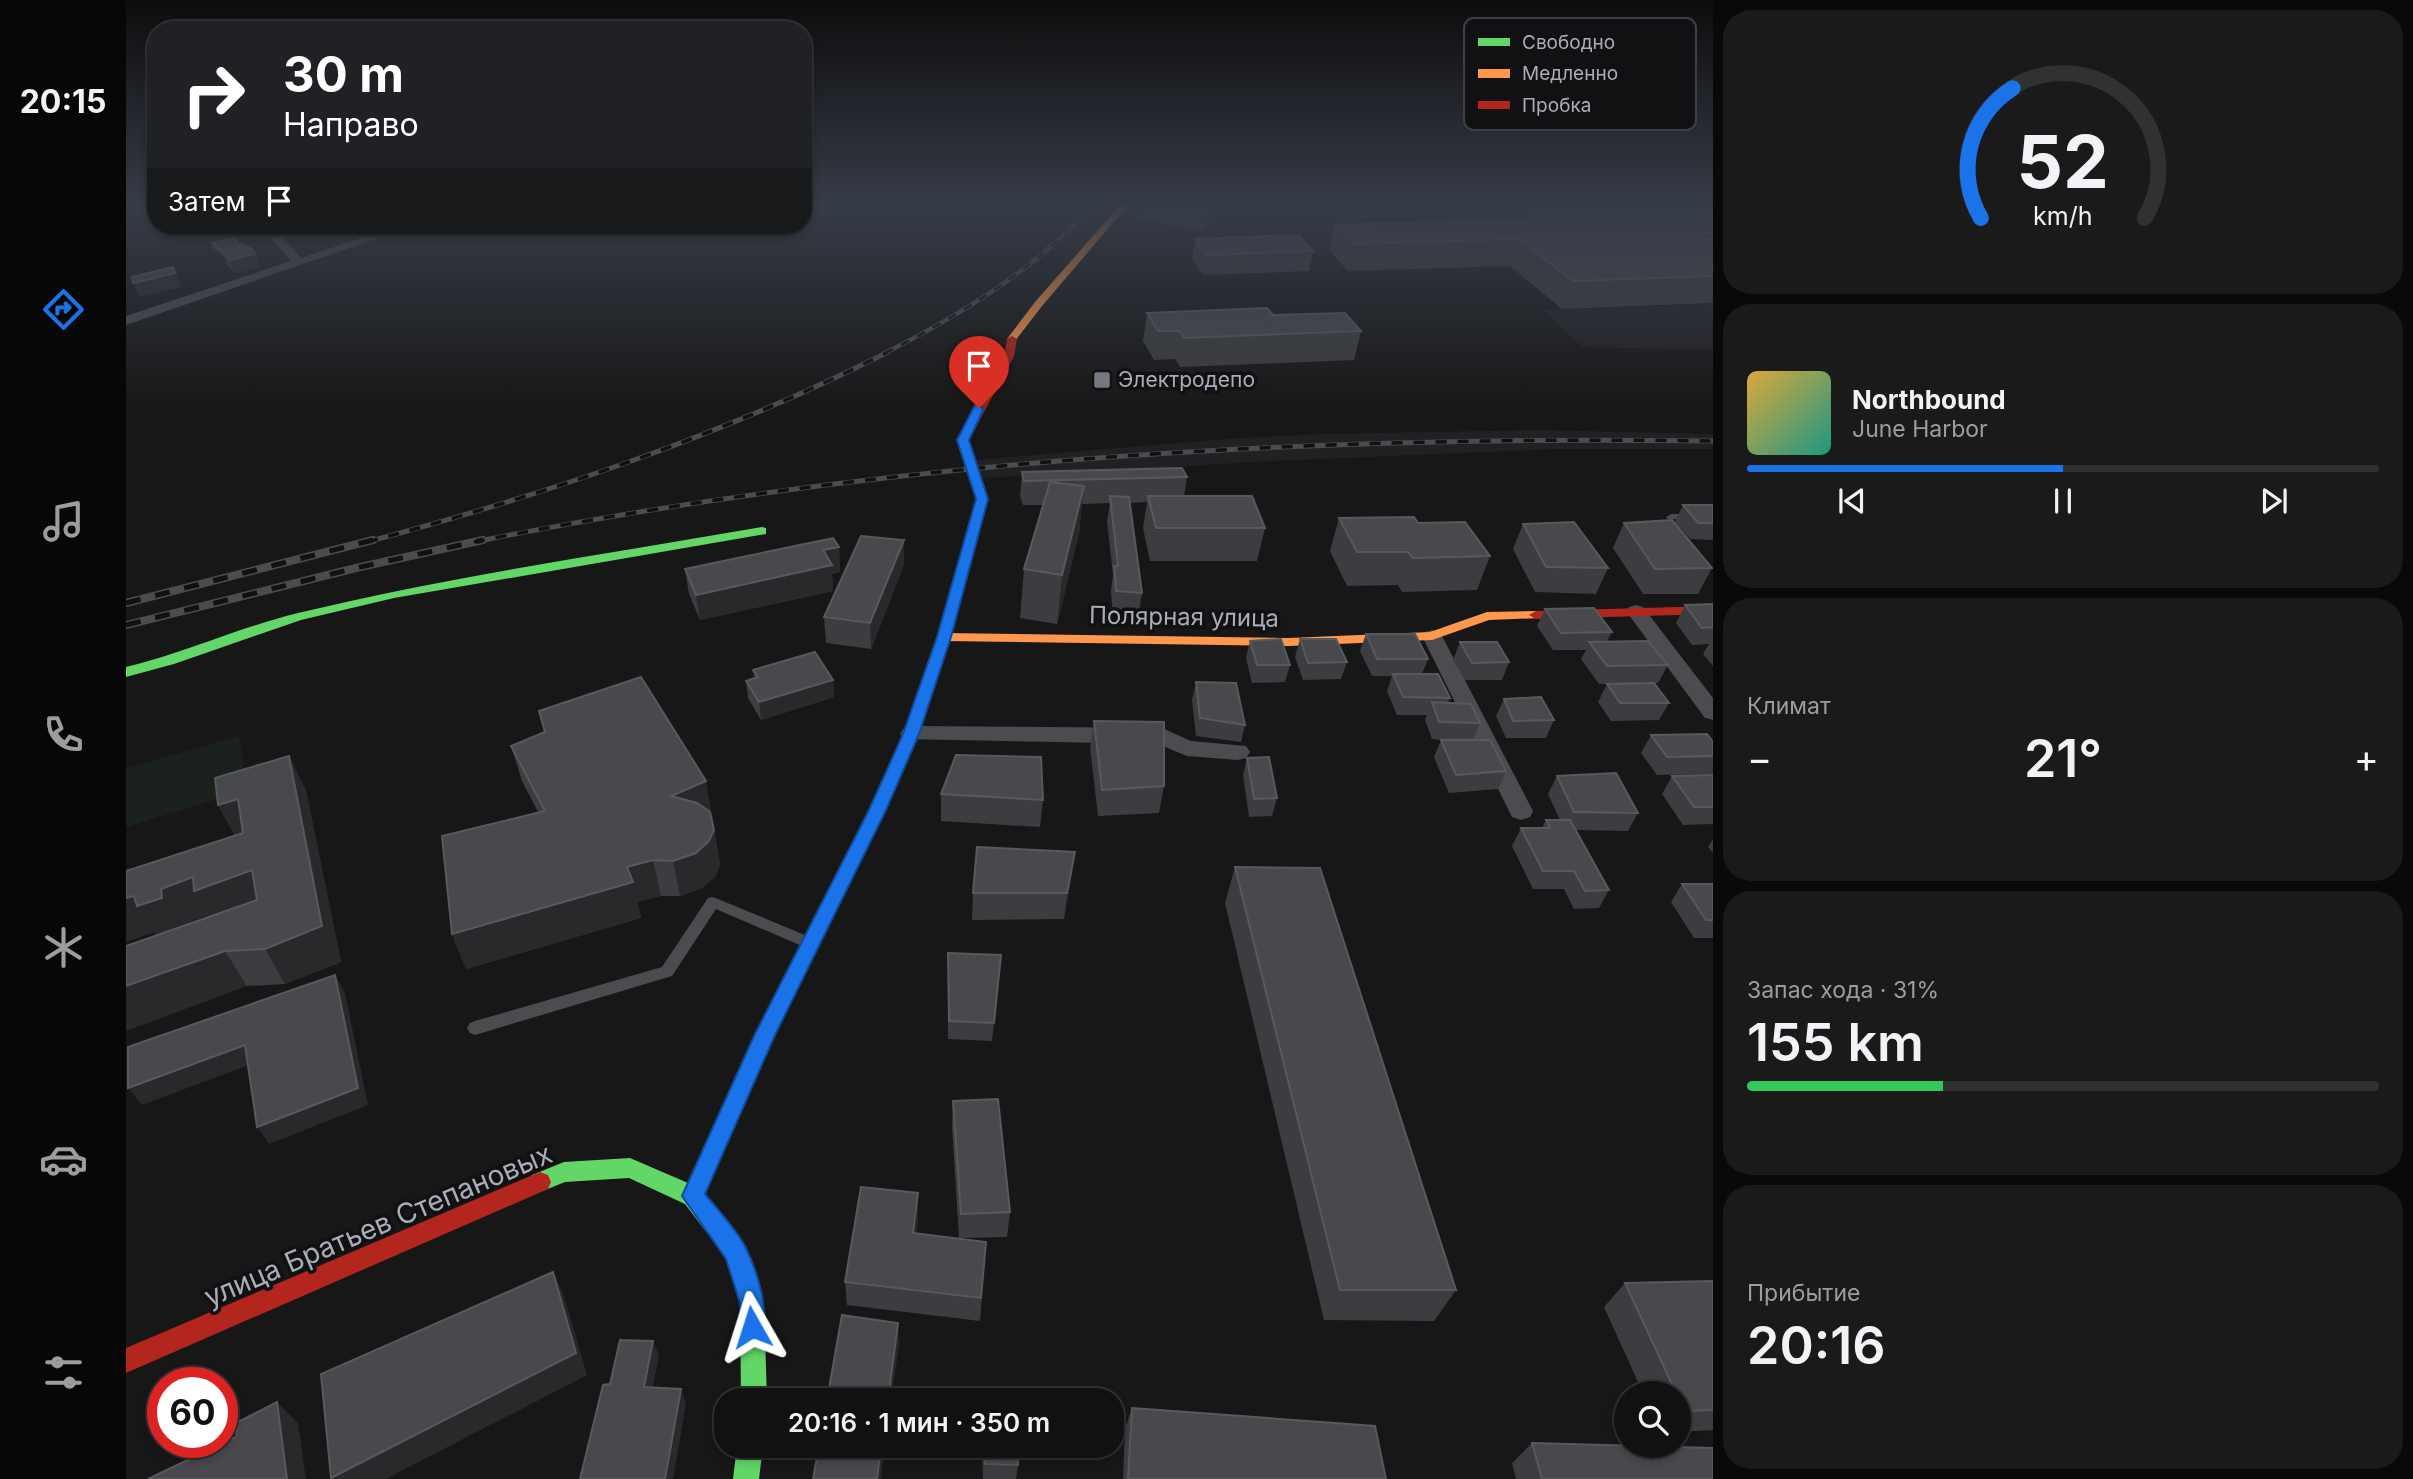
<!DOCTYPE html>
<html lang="ru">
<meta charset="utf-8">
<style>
body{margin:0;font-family:Inter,sans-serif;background:#1a1a1a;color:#f1f3f6;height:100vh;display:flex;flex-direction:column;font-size:26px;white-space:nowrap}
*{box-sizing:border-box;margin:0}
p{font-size:23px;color:#9c9d9f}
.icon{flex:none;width:38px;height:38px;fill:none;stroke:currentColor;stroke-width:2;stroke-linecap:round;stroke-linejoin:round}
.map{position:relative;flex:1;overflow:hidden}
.side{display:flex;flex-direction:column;gap:10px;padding:10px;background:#090909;width:700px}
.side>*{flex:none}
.guide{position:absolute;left:21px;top:21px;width:665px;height:214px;border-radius:28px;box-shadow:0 4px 10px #0003,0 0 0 2px #303131;background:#202124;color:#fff;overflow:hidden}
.controls{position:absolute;left:1488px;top:1381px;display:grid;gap:14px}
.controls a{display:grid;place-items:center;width:77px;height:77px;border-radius:50%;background:#111;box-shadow:0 4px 10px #0003,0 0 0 2px #303131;font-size:35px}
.speed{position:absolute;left:21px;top:1367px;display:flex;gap:14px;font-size:35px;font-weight:700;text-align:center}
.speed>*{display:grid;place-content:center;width:91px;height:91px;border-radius:50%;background:#111;box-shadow:0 4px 10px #0003,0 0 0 2px #303131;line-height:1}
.speed .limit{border:10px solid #d22;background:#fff;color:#111}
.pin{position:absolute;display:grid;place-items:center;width:60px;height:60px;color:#fff;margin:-72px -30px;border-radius:50% 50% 50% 0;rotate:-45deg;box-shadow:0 0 7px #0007}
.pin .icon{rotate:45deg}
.me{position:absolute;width:77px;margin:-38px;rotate:354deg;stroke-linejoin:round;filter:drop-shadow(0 0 5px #0008)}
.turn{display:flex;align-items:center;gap:24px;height:147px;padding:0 21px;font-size:32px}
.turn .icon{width:91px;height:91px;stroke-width:2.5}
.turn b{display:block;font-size:49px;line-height:60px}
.then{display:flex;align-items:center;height:66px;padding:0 21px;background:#0003;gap:14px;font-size:26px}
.big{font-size:52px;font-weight:600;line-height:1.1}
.side .card{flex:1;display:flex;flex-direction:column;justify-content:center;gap:10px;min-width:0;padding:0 24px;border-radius:28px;background:#1a1a1a}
.side .dial{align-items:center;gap:0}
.dial svg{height:182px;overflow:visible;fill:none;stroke:#303131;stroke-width:7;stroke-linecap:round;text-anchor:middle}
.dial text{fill:#f1f3f6;stroke:none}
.song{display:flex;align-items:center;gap:21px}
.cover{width:84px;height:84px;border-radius:10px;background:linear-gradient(135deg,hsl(40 70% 55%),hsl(170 70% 35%))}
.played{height:7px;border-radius:4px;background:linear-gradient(90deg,#1a73e8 50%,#303131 50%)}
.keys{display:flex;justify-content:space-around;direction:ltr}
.heat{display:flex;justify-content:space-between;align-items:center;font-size:38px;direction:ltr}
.charge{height:10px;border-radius:5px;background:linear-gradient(90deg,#34c759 31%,#303131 0)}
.trip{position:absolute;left:588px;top:1388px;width:410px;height:70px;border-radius:28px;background:#111;box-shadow:0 4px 10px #0003,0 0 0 2px #303131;font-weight:600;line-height:70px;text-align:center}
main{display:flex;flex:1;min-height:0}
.dock{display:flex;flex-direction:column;width:126px;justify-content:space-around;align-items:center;background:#070707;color:#9c9d9f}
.dock .icon{width:49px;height:49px}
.dock .selected{color:#1a73e8}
.dock b{font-size:32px;color:#f1f3f6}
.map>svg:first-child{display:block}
</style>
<main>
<nav class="dock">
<b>20:15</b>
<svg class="icon selected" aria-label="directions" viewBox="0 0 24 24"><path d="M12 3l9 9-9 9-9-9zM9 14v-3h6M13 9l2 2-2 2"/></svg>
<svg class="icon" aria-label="music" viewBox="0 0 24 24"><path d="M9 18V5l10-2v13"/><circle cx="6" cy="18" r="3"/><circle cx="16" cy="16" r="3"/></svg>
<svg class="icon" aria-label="phone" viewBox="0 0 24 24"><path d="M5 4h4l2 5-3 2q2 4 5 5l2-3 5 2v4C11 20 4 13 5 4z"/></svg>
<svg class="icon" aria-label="climate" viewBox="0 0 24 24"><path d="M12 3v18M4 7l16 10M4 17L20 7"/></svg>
<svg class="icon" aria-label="car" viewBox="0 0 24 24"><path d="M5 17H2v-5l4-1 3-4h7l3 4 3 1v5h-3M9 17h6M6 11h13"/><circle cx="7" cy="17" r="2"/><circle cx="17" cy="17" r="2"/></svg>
<svg class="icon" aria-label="filters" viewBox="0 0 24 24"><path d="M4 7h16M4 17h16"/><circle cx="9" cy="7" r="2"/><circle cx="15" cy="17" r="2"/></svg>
</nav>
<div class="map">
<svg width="1587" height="1479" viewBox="0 0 1587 1479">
<rect width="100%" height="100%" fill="#171717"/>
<path fill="#212124" d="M1587,304V350L1456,347L1417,310Z
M1412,430L1587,434V449H1427L1147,461L856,478L849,460L1100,439L1195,434Z"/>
<path fill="#1b211c" d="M113,736L121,790L0,827V768Z"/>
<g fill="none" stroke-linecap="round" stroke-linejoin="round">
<path fill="#4b4c50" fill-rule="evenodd" d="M1545,514H1587V520L1542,519L1540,517Z
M587,897L686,938L688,942L686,946L681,948L676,946L590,909L546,976L349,1035L344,1033L341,1028L344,1023L349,1021L536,967L582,898Z"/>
<path fill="#4b4c50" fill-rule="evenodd" d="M135,226H147L175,258L270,226H287L0,325V316L165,261Z
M1510,605L1517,607L1587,698V720L1579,718L1500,611L1503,607Z
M1306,630L1313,632L1316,636L1407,811L1404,817L1395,820L1386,817L1383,811L1296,636L1299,632Z
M785,726L1036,728L1065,741L1120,746L1124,752L1120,758L1112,760L1061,756L1032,744L777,739L774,734L777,729Z"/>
<path fill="#63d668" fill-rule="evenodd" d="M636,527L640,528V534L268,598L175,620L48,664L0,677V667C58,653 114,627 172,613C325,576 481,554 636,527Z
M706,895L712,897L715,902L648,1035L579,1194L618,1244L638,1303L641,1400H615L614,1303L600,1258L559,1204L503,1178L439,1182L414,1192L406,1189L403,1182L406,1175L438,1162L504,1158L562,1183L629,1034L700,897Z
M611,1446H637L633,1479H607Z"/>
<path fill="#ff974d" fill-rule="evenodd" d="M995,204H1003L916,306L889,341H883L881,339L909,302Z
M1410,611L1417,615L1415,618L1363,620L1306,640L1163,646L818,641L811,637L818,633L1163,638L1304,632L1361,612Z"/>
<path fill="#b3261e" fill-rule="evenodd" d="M886,336L891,339L888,356L843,440L862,499L825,637L793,734L760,810L712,907L706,909L700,907L697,902L744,810L777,734L811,637L850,499L831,440L878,356L881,339Z
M1587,606V614L1410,619L1403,615L1410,611Z
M414,1172L422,1175L425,1182L422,1189L0,1373V1348Z"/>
<g stroke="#4b4c4f" stroke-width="4.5">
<path id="rail-far2" d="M759,353C836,314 910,269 968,204"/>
</g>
<g stroke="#4b4c4f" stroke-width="5">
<path id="rail-far1" d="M241,542C421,494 596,436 762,352
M348,542C757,460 1171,435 1587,441"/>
</g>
<g stroke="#4b4c4f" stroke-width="8">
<path id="rail" d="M0,603L247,540
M0,625L230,568L357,540"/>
</g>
<use href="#rail-far2" stroke="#111113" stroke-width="2.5" stroke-dasharray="9" stroke-linecap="butt"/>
<use href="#rail-far1" stroke="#111113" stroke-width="3.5" stroke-dasharray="11" stroke-linecap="butt"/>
<use href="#rail" stroke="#111113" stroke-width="5" stroke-dasharray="15" stroke-linecap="butt"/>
</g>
<path fill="#3c3d40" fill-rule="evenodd" d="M0,204H30V214L23,208L5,212Z
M1014,204H1117V207L1113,211L1101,209L1076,230L1012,219Z
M1403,204H1587V303L1436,309L1384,266L1222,271L1203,250L1209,225L1408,218L1400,212Z
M197,226H231L203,234Z
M1069,239L1187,251L1183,271L1078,275L1066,259Z
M86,243L113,245L129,254L134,267L109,273L101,265L98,257L88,249Z
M1021,313L1147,315L1235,331L1228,360L1054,367L1049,359L1028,360L1017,341Z
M896,472L1061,477L1058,496L1139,528L1131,561H1024L1017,528L1021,502L1004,503L1016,593L1012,619L987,617L985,591L987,575L981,521L984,503L956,504L953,533L931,624L894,618L898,569L917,505H897L894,496Z
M1557,505H1587V540L1564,539L1549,522Z
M1213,518L1292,523L1364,556L1351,590L1276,592L1272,585L1221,586L1204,551Z
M1498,523L1586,568L1572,594H1517L1487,548Z
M1397,524L1482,568L1470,594L1409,592L1387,549Z
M713,547L714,572L706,574L707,591L574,620L563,594L559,569Z
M778,565L745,649L700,643L698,617Z
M1587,604V666L1577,654L1583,644L1566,645L1550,623L1559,605Z
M1419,609L1486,632L1481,641L1542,665L1532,683L1473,684L1455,659L1460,650H1427L1411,626Z
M1240,634L1302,659L1296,674L1324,698L1322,703L1354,723L1347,740L1380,771L1372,789L1323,793L1308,757L1315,740L1306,739L1299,720L1301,715H1271L1261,691L1266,676H1246L1234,651Z
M1174,639L1221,662L1215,679L1177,680L1169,657Z
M1124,641L1164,665L1159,682L1126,683L1120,658Z
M1334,642L1383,662L1376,680H1339L1327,660Z
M627,670L707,680L708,697L635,720L622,698L620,681L628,678Z
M1070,682L1119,725L1115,742L1070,736L1066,700Z
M1481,684L1543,703L1533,720L1485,721L1472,702Z
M1378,699L1428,720L1420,738H1380L1370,716Z
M968,721L1038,786L1033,813L972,816L964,747Z
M1525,735L1587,742V774L1531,775L1515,753Z
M385,746L586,816L594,865L589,877L576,888L554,896H535L511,902L515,918L340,969L326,934L412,812L396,781Z
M163,756L180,791L215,962L159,984L121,986L31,935L29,932L109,836L92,805ZM82,915L83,917L58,926V924Z
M1121,758L1151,798L1146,816L1123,817L1117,775Z
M1587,775V824L1557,825L1536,794L1546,776Z
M1431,776L1512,813L1502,831L1450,830L1483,890L1473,908L1448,909L1438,889H1407L1386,846L1395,828H1416L1420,820H1434L1422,794Z
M815,794L917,800L914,827L815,821Z
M1587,839V853L1582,847Z
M949,852L945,879L938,919L846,920L847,893Z
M1109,867L1330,1290L1308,1321L1198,1320L1099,903Z
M1556,884H1587V938H1568L1545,902Z
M822,953L875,955L866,1041L822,1039Z
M827,1101L884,1212L881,1237L833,1238L826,1127Z
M792,1218L790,1233L860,1242L854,1321L721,1305L719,1282Z
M1587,1281V1430L1552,1432V1393H1517L1478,1307L1499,1283Z
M1006,1408L1260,1479H997L999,1429Z
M1406,1443L1587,1479H1390L1386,1463Z
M856,1446H891L892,1465L890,1479H857Z"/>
<path fill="#28292a" d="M11,204H22L23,208L5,212L2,206Z
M26,204H30V213L27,208Z
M1087,204H1101V209L1076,230L1079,211Z
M1114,204H1117V207L1113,211Z
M57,226H98L99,227L60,233Z
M200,226H231L203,234Z
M129,254L134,267L109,273L104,260Z
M47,267L55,287L13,297L7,283Z
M958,486L953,533L931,624L936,575Z
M778,540V565L745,649L744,623Z
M713,547L714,572L706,574L707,591L574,620L570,595L697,550Z
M707,680L708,697L635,720L633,702Z
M163,756L180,791L215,962L159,984L139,949Z
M580,781L586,816L552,831L545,796Z
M112,799L131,834L112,841L92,805Z
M588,830L594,865L589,877L576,888L554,896L547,861Z
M949,852L945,879L938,919L941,893Z
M527,860L535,896L511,902L515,918L340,969L326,934L501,867Z
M126,870L146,906L89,927L82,915L58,924L59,933L35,941L29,932L0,942V898L35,889L67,877Z
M99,951L121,986L0,1031V986Z
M209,975L219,993L242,1105L143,1144L131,1127Z
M119,1045L131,1062L16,1105L2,1088Z
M792,1193V1218L787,1257V1233Z
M427,1272L438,1296L461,1375L260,1479H206L205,1478Z
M772,1323L773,1345L765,1400H762Z
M527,1341L533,1356L524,1401L518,1387Z
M555,1389L560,1404L547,1479H539Z
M151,1402L172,1423L180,1479H161Z
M755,1446H759L755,1479H751Z"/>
<path fill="#48494d" stroke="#57595e" stroke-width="2" d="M1038,204H1087L1079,211Z
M1431,204H1587V233L1573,234L1587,242V276L1447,281L1393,239L1228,244L1209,225L1450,217Z
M1172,235L1187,251L1081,255L1069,239Z
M109,238L112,244L107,246L116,244L117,247L96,251L86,243Z
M124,246L129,254L104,260L96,251Z
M47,267L49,273L7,283L6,277Z
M1141,308L1147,315L1219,313L1235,331L1058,338L1054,331H1032L1021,313Z
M1056,468L1061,477L898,481L896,472Z
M924,482L958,486L936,575L898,569Z
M984,496L1003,497L1016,593L990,591L988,566H992Z
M1022,496H1126L1139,528H1030Z
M1557,505H1587V523H1572Z
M1288,517L1292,523L1339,522L1364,556L1287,558L1282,552H1231L1213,518Z
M1546,520L1586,568L1529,569L1498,523Z
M1448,522L1482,568L1420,567L1397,524Z
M735,536L778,540L744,623L698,617Z
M707,538L713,547L697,550L706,565L570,595L559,569Z
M1587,604V627L1576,628L1559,605Z
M1468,608L1486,632L1435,633L1419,609Z
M1240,634H1289L1302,659H1251Z
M1155,639L1164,665H1131L1124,641Z
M1174,639H1210L1221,662L1182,663Z
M1522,641L1542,665L1481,666L1463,642Z
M1334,642H1371L1383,662L1346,663Z
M689,652L707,680L633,702L620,681L632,677L627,670Z
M1267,674H1312L1324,698L1277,697Z
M515,677L580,781L545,796L571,803L584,812L588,830L583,841L570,853L547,861L527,860L501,867L507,882L326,934L316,836L419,811L385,746L419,732L413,711Z
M1070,682L1110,683L1119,725L1074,718Z
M1528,683L1543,703H1494L1481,684Z
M1415,697L1428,720L1387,721L1378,699Z
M1306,702L1345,704L1354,723L1313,722Z
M968,721L1038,722V786L976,790Z
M1581,734L1587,742V756L1541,757L1525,735Z
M1315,740H1364L1380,771L1330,775Z
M830,755L915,757L917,800L815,794Z
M163,756L196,926L139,949L99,951L0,986V946L131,900L126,870L68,891L67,877L35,889L36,898L11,906L8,896L0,898V871L117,833L112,799L92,805L89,778Z
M1143,757L1151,798L1128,799L1121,758Z
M1490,773L1512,813L1448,812L1431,776Z
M1587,775V807H1568L1546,776Z
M1420,820H1444L1483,890L1459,891L1448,871H1417L1395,828H1424Z
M851,847L949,852L941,893H847Z
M1109,867L1194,868L1330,1290H1214Z
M1556,884H1587V920H1580Z
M822,953L875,955L868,1023L823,1021Z
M209,975L232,1088L131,1127L119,1045L2,1088V1047Z
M872,1099L884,1212L835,1214L827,1101Z
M735,1187L792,1193L787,1233L860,1242L855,1298L719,1282Z
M427,1272L450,1353L205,1478L195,1374Z
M1587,1281V1410L1559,1411L1552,1397V1393H1550L1499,1283Z
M716,1315L772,1323L762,1400H701Z
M494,1340L527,1341L518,1387L555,1389L539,1479H454L477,1385L484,1384Z
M151,1402L161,1479H22L110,1437L112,1422Z
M1006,1408L1249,1426L1260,1479H1002Z
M1406,1443L1587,1448V1479H1416Z
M693,1446H755L751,1479H687Z
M858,1446H891L892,1465L859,1464Z"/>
<linearGradient id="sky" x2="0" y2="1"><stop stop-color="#0d0d0d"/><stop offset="0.5" stop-color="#363c47"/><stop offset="1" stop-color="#363c47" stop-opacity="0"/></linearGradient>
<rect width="1587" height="411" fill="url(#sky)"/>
<path fill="#1a73e8" stroke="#114b97" stroke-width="2" d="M849,405L858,408L843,440L862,499L825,637L793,734L760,810L649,1035L579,1194C592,1210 609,1228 619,1246C630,1268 645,1312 635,1336L626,1339L618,1336L614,1327V1303L600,1259L556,1196L629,1034L743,810L777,734L811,637L850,499L831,440Z"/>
<rect fill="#757880" stroke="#111113" stroke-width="2.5" x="967" y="371" width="18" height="18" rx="3.5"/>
<g text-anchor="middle" stroke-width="7" stroke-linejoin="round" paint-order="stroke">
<g font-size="21" fill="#a8adb8" stroke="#111113" text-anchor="start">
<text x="992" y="387">Электродепо</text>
</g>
<g font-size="24" fill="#a8adb8" stroke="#111113">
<text transform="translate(1058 617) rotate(1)" y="8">Полярная улица</text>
</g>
<g font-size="28" fill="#a8adb8" stroke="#111113">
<text transform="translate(252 1225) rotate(-23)" y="10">улица Братьев Степановых</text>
</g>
</g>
<rect x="1338" y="18" width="232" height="112" rx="10" fill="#111113" stroke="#3e4045" stroke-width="2"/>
<rect x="1352" y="38" width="32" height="8" fill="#63d668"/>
<rect x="1352" y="69" width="32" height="9" fill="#ff974d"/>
<rect x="1352" y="101" width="32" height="8" fill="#b3261e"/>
<g font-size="19" fill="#a8adb8">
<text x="1396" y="49">Свободно</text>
<text x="1396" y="80">Медленно</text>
<text x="1396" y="112">Пробка</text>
</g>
</svg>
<div class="controls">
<a><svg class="icon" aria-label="search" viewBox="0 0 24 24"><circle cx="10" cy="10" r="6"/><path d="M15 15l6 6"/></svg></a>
</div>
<div class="speed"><div class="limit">60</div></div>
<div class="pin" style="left:853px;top:408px;background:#d93025"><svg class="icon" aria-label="arrive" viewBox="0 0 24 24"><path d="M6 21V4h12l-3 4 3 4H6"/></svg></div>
<svg class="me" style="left:626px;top:1327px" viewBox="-20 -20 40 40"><path d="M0-17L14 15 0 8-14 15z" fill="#1a73e8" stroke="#fff" stroke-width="4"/></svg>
<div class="trip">20:16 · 1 мин · 350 m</div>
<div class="guide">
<div class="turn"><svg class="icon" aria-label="right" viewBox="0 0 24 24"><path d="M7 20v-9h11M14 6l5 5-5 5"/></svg><div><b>30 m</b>Направо</div></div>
<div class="then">Затем<svg class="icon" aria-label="arrive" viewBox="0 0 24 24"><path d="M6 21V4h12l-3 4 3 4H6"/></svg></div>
</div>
</div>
<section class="side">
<div class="card dial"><svg viewBox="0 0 100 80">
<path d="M14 69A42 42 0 1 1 86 69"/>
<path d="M14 69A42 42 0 0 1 28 12" stroke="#1a73e8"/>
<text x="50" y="56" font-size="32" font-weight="700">52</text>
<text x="50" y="72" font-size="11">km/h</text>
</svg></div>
<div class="card">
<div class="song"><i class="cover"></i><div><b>Northbound</b><p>June Harbor</p></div></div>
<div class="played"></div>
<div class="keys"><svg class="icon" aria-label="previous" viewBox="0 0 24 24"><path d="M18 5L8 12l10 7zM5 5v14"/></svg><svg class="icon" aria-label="pause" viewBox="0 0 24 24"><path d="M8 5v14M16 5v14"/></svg><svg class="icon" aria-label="next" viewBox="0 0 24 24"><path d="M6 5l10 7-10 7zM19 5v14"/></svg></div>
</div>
<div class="card"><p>Климат</p>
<div class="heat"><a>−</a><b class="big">21°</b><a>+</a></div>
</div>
<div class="card"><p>Запас хода · 31%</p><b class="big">155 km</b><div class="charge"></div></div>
<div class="card"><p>Прибытие</p><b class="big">20:16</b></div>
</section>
</main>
